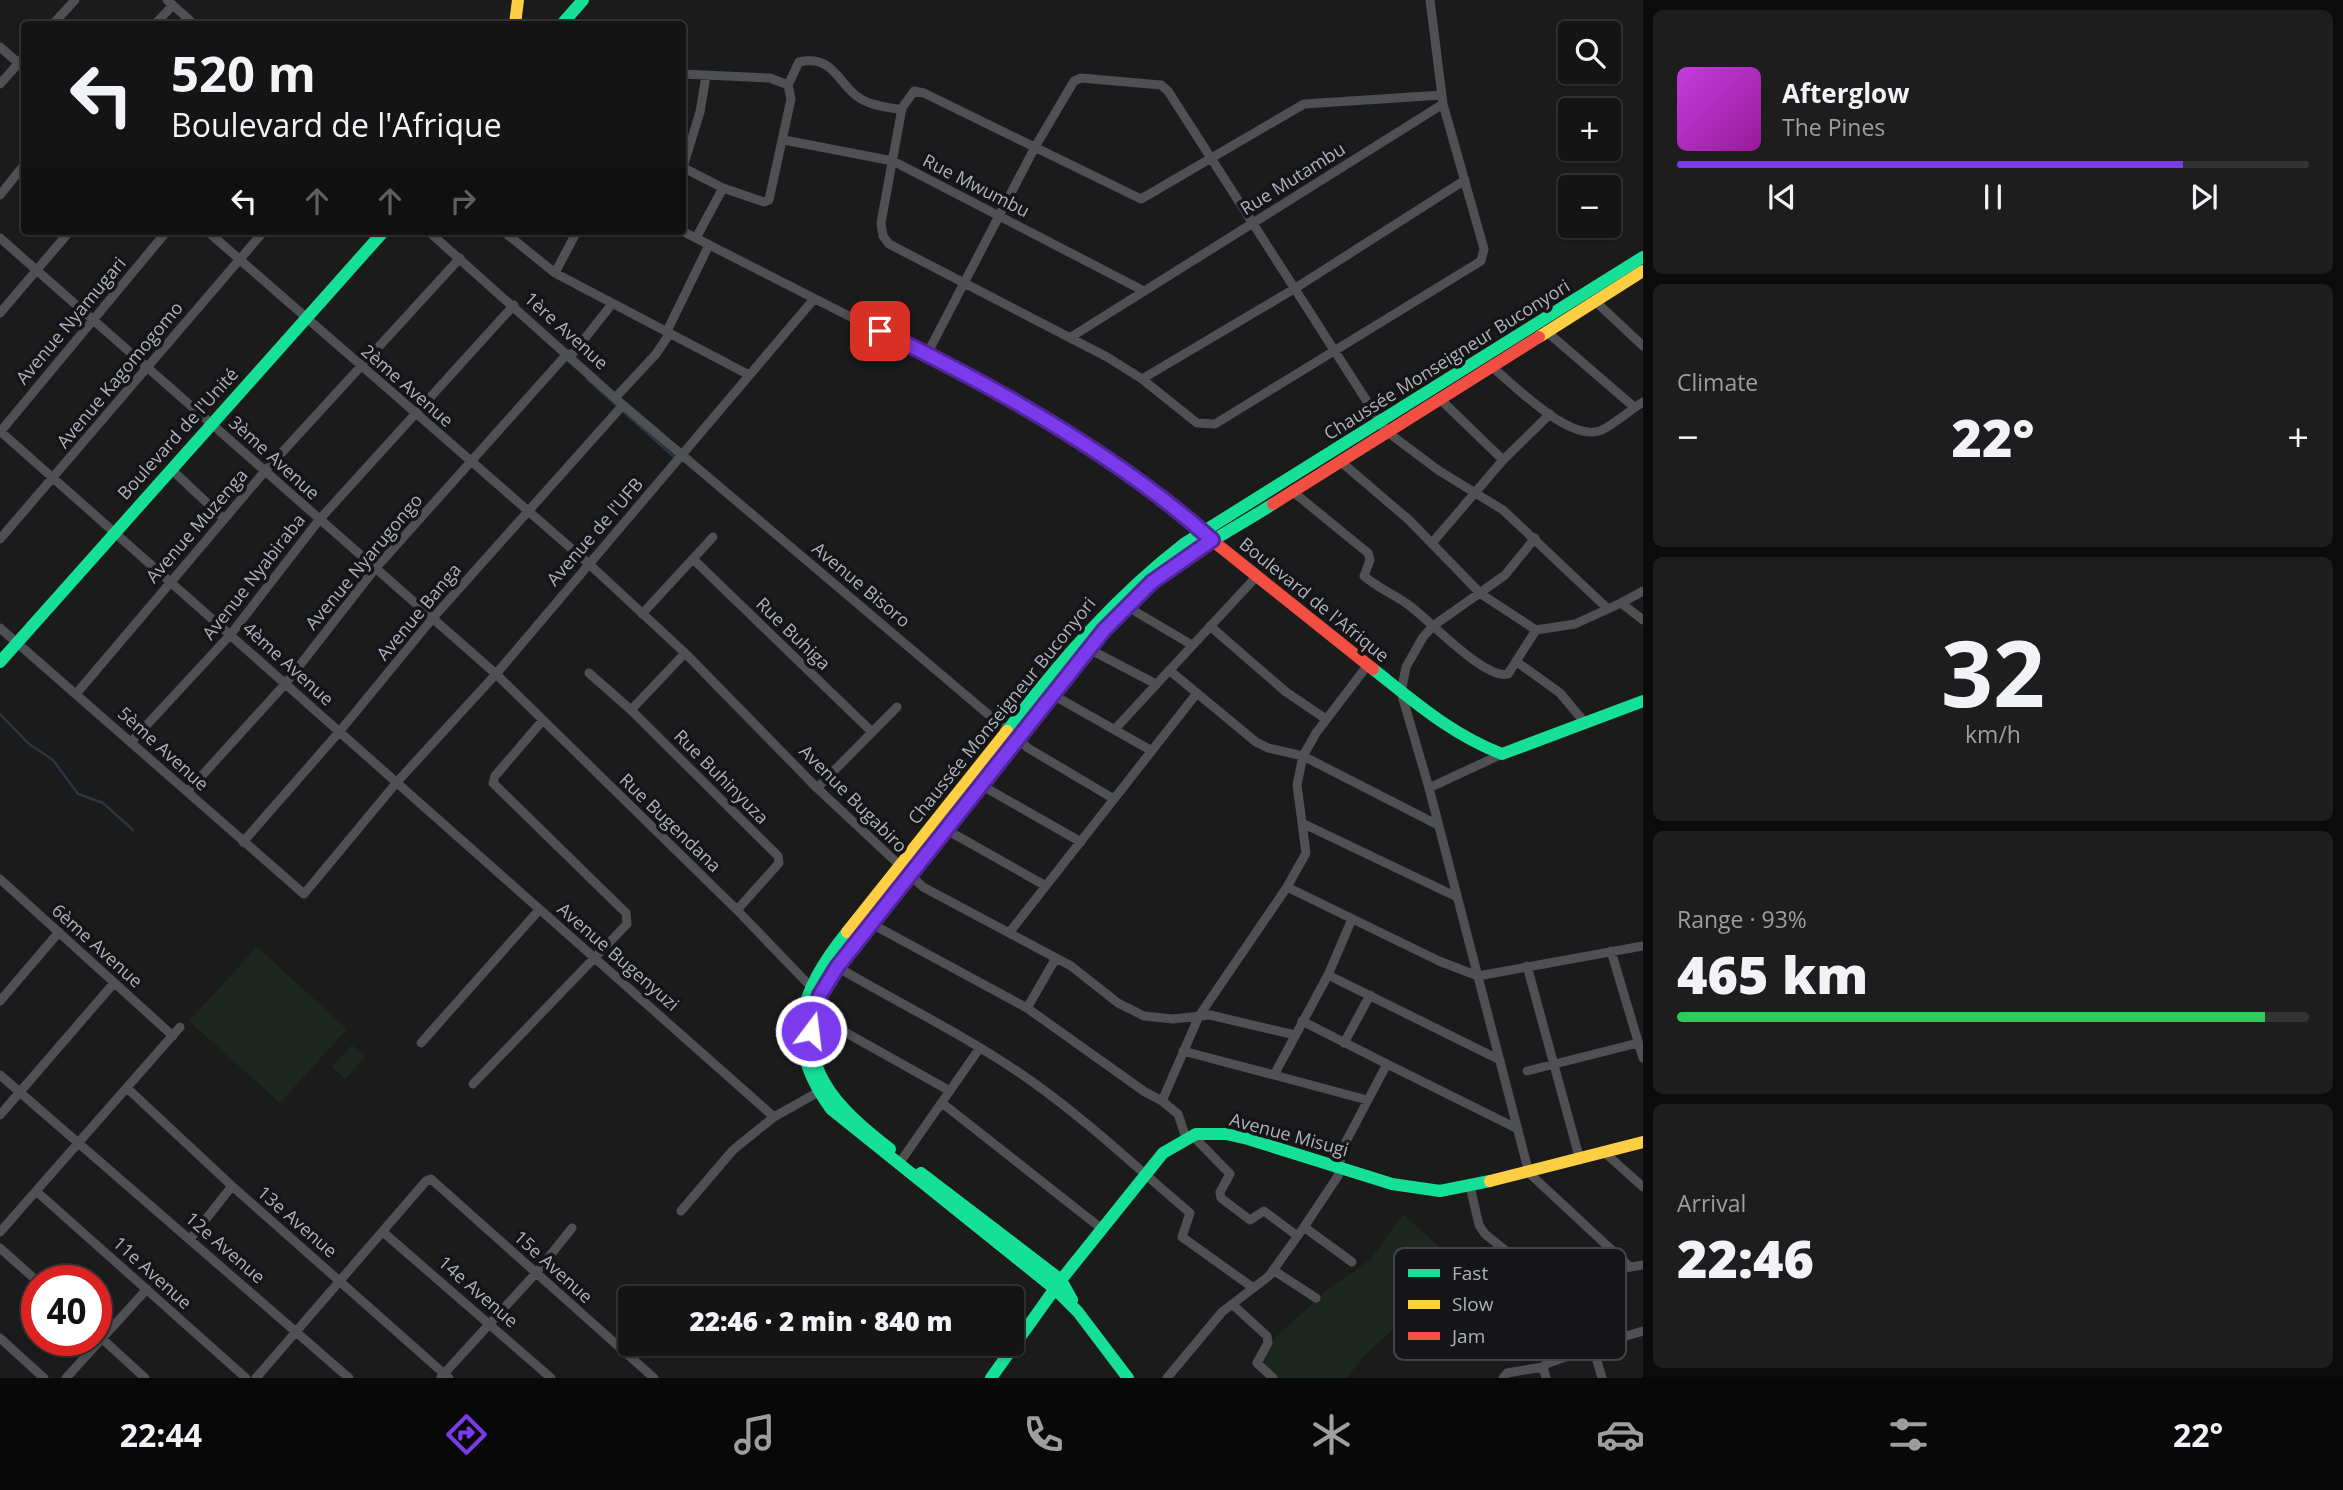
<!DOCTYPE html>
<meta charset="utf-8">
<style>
body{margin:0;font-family:"Open Sans",sans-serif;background:#1d1d1d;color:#f1f3f6;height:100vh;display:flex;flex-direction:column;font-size:26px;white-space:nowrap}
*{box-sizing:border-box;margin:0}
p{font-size:23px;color:#9d9ea0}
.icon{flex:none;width:38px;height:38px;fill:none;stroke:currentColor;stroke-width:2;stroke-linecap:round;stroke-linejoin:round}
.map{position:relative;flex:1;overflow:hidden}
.drawer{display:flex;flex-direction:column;gap:10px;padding:10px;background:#0b0b0b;width:700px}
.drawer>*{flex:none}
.guide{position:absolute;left:21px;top:21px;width:665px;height:214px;border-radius:7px;box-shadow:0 2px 5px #0004,0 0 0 2px #333334;background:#141414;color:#f1f3f6;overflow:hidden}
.buttons{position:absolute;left:1558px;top:21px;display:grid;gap:14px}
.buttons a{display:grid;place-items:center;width:63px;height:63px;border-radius:7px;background:#141414;box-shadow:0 2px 5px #0004,0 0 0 2px #333334;font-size:35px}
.speed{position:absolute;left:21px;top:1265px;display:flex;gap:14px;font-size:35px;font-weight:700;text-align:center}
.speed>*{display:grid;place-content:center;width:91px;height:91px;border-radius:50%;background:#141414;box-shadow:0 2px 5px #0004,0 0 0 2px #333334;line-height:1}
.speed .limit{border:10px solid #d22;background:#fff;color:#111}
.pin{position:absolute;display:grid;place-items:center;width:60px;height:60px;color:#fff;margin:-30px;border-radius:14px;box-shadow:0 4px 10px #0006}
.me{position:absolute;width:77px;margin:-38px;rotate:15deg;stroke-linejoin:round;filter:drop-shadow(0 0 5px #0008)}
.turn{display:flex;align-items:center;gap:24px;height:147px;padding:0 35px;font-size:32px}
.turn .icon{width:91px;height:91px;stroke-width:2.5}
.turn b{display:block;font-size:49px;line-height:60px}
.lanes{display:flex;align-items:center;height:66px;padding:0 35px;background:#0003;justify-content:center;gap:35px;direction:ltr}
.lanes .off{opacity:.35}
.big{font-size:52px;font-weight:800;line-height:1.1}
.drawer .card{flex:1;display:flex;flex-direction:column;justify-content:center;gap:10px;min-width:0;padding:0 24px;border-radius:10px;background:#1d1d1d}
.drawer .dial{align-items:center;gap:0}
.dial b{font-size:91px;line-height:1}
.song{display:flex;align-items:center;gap:21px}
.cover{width:84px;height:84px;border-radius:10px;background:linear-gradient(135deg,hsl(290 70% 55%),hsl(300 70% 35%))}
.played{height:7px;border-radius:4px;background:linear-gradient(90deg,#7c3aed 80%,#333334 80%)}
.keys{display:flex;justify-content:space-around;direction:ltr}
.heat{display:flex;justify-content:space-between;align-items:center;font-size:38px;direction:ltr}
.charge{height:10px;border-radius:5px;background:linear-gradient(90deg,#34c759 93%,#333334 0)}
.trip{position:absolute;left:618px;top:1286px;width:406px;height:70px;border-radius:7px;background:#141414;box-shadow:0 2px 5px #0004,0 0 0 2px #333334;font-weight:800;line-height:70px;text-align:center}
.tab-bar{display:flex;height:112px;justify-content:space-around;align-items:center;background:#080808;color:#9d9ea0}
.tab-bar .icon{width:49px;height:49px}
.tab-bar .current{color:#7c3aed}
.tab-bar b{font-size:32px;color:#f1f3f6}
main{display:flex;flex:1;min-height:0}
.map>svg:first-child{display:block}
</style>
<main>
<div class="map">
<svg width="1643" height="1378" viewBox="0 0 1643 1378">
<rect width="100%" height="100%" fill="#1b1b1b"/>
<path fill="#1e2620" d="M257,947L347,1029L280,1103L189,1021Z
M352,1045L365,1057L345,1079L332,1067Z
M1403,1214L1454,1260L1426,1299L1363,1357L1347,1378H1275L1252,1359L1327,1290L1370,1260Z"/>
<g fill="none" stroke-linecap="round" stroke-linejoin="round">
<path stroke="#2d363e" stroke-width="2.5" d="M587,379L673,456
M0,714L29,744L53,760L78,794L103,803L133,830"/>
<path stroke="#4f5054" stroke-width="9" d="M167,0L194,24
M53,24L75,0
M155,24L173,5
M0,47L24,68
M682,74L770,78L788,85
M0,84L24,57
M788,85L799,62C834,54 838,84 858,97C870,106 888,107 902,110
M1442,95L1304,104L1141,199L924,93L914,91L902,108L881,223L883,236L889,244L1107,357L1142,379L1197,423L1215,424L1481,261L1484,249L1443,104
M784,140L893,161L1144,291
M682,167L723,188L764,202L769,200L791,99L788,85
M683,167L700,112L706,76
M0,195L24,165
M207,231L588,563L685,653L817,788L923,887L1071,966L1118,1003L1144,1016L1173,1019L1210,1015L1295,1035
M428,231L623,405L1028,748L1114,799
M503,231L555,273L749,375
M682,231L992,389L1109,461L1203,532
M0,238L496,674L737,910L814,990
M696,238L723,188
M555,273L577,231
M1595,301L1643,346
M0,313L70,231
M667,331L709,245
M1546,331L1634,407
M1071,337L1443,104L1430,0
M927,354L1035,147L1074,81L1081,78L1161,85L1168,91L1386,431L1438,470L1503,510L1608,609
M570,357L612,304
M1491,366C1514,385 1571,444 1602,430C1616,423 1630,410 1643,402
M1142,379L1294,289L1465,180
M615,398L656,354L670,333
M1439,398L1503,460
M0,431L774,1117L822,1090
M0,432L167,231
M1340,461L1409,520L1481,594L1536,630L1575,624L1621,603L1643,620
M171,469L224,519
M1292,491L1368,553L1370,560L1364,576C1378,588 1395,595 1410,606C1429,620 1485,680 1508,674L1536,630
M1535,538L1505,575L1433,626L1423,637L1406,667L1401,692L1429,788L1529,1173L1630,1267
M0,539L264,231
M1432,543L1503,460L1550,414
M693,559L872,732
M1621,603L1643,591
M1126,606L1192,645
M642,614L713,537
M1210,626L1286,692L1326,719
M0,628L304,894L397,782L496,674L814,299
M1089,649L1156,684
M1517,662L1560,693L1586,724
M1169,670L1256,742L1268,748L1303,756L1438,825
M589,673L631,710L778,856L779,863L737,910
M76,694L265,471L460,258
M1053,695L1152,751
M631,710L685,653
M1115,729L1256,577
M131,742L231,634L319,520L514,305
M981,785L1081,842
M817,788L897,707
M1429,788L1502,754
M187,792L286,683L374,570L567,354
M1304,824L1457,897
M945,829L1046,886
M243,842L340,731L432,619L623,405
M0,879L173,1036
M1287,887L1306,853L1297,785L1303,756L1316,733L1367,666
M870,923L1027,1008L1145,1092L1162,1101
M1009,933L1197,693
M1611,951L1643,1058
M1527,966L1580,1160
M837,967C902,1005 973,1039 1034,1083C1090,1123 1138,1169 1190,1213L1182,1237L1252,1287
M1328,975L1352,919
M0,1001L59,932
M1027,1008L1056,958
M811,1013L950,1091
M1302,1021L1387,1064
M421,1043L539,910
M1344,1043L1370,995
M1183,1051L1274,1075
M1527,1071L1638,1043
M0,1075L349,1378
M473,1084L627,924L626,913L493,783L495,776L543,720
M127,1088L232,1186L449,1378
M1367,1100L1274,1075L1328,975L1500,1060
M942,1103L1102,1229
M0,1115L114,983
M1193,1136L1230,1174L1220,1192L1221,1198L1250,1220L1264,1211L1296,1235
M1186,1138L1178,1114L1162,1101L1199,1016L1287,887L1439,961L1478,976L1643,946
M1605,1153L1643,1187
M898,1165L979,1049
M1470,1186L1479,1225L1485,1234L1545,1282L1609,1341L1643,1331
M36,1191L246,1378
M681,1211L733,1150L774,1117
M1304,1227L1352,1262
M0,1232L180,1027
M383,1232L551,1378
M191,1238L232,1186
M0,1248L37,1281
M1273,1270L1316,1298
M1545,1282L1643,1265
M1232,1304L1267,1336L1268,1343L1257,1363L1273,1378
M96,1333L145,1378
M0,1338L44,1378
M441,1377L536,1273L572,1228
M66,1378L147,1289
M256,1378L426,1181L431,1179L654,1378
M1167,1378L1222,1312L1269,1276L1304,1227L1338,1176L1342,1149L1387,1064L1518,1129
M1503,1378L1507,1373L1543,1367
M1546,1378L1543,1367L1546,1364L1593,1347L1602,1378"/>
<path stroke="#16e098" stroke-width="12" d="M562,24L583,0
M0,662L384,231
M1373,669C1416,703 1451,734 1502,754L1643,701
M1007,731C1060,661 1115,597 1185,543L1643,257
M847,932C798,993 782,1042 831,1109L1055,1289L1078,1312L1128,1378
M890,1149C852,1119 809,1084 811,1031C814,963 969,801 1015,743C1059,690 1098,633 1150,586C1186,553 1232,530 1273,504
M921,1173L1061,1280L1072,1300
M991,1378L1061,1280L1163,1153L1196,1134H1226L1248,1139L1392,1184L1440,1191L1490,1181"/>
<path stroke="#ffcf43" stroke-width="12" d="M515,24L518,0
M1539,337L1643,271
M847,932L1007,731
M1490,1181L1643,1142"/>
<path stroke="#f24e42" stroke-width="12" d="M1273,504L1539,337
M1208,537L1373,669"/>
</g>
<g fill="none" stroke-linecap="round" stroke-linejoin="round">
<g stroke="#51269a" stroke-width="18">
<path id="route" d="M811,1031L820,995L837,967L1104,630L1152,582L1212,540C1119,456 992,385 880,331"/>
</g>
<use href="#route" stroke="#7c3aed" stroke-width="12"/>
</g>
<g text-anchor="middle" stroke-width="7" stroke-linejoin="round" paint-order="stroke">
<g font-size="18" fill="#acb1bc" stroke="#151517">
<text transform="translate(1293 179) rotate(-32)" y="6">Rue Mutambu</text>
<text transform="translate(976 186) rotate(27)" y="6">Rue Mwumbu</text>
<text transform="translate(71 321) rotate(-50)" y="6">Avenue Nyamugari</text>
<text transform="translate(566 331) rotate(42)" y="6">1ère Avenue</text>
<text transform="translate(1447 360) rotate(-32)" y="6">Chaussée Monseigneur Buconyori</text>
<text transform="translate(120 375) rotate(-50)" y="6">Avenue Kagomogomo</text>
<text transform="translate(407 386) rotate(41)" y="6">2ème Avenue</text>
<text transform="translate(178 434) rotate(-48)" y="6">Boulevard de l'Unité</text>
<text transform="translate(274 458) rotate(42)" y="6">3ème Avenue</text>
<text transform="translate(197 526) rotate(-49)" y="6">Avenue Muzenga</text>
<text transform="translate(595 532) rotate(-49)" y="6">Avenue de l'UFB</text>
<text transform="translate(364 562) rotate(-50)" y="6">Avenue Nyarugongo</text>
<text transform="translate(254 577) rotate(-52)" y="6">Avenue Nyabiraba</text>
<text transform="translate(861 585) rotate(40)" y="6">Avenue Bisoro</text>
<text transform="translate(1314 600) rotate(39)" y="6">Boulevard de l'Afrique</text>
<text transform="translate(419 612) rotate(-50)" y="6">Avenue Banga</text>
<text transform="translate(793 634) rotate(44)" y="6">Rue Buhiga</text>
<text transform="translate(288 664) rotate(42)" y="6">4ème Avenue</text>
<text transform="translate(1002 711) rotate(-51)" y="6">Chaussée Monseigneur Buconyori</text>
<text transform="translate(163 749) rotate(42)" y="6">5ème Avenue</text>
<text transform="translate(721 777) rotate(45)" y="6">Rue Buhinyuza</text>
<text transform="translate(853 799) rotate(45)" y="6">Avenue Bugabiro</text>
<text transform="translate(670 823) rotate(44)" y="6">Rue Bugendana</text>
<text transform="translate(97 946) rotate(42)" y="6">6ème Avenue</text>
<text transform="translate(618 957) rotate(41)" y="6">Avenue Bugenyuzi</text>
<text transform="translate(1289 1135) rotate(15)" y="6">Avenue Misugi</text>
<text transform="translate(297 1222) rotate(41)" y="6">13e Avenue</text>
<text transform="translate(225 1248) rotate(41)" y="6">12e Avenue</text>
<text transform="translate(553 1267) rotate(42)" y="6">15e Avenue</text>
<text transform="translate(152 1273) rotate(42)" y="6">11e Avenue</text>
<text transform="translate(478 1292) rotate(41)" y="6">14e Avenue</text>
</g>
</g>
<rect x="1394" y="1248" width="232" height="112" rx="10" fill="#151517" stroke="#424449" stroke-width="2"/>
<rect x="1408" y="1269" width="32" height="8" fill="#16e098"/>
<rect x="1408" y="1300" width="32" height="9" fill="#ffcf43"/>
<rect x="1408" y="1332" width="32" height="8" fill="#f24e42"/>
<g font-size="19" fill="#acb1bc">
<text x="1452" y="1280">Fast</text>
<text x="1452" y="1311">Slow</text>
<text x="1452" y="1343">Jam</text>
</g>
</svg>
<div class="buttons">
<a><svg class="icon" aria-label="search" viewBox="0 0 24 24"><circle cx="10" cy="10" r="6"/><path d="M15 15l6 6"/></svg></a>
<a>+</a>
<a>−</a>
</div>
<div class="speed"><div class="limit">40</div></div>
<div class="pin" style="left:880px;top:331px;background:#d93025"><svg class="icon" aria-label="arrive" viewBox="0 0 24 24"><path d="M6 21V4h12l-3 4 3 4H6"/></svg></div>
<svg class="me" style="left:811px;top:1031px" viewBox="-20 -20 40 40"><circle r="17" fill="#7c3aed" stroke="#fff" stroke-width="3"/><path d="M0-11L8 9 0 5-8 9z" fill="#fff"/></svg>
<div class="trip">22:46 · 2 min · 840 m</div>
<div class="guide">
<div class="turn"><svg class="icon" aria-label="left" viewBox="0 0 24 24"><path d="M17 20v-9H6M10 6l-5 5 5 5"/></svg><div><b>520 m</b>Boulevard de l'Afrique</div></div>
<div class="lanes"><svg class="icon" aria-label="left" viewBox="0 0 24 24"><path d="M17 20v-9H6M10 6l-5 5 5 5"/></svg><svg class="icon off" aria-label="ahead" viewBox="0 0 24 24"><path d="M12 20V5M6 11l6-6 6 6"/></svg><svg class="icon off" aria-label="ahead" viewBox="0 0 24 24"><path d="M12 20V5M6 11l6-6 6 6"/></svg><svg class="icon off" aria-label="right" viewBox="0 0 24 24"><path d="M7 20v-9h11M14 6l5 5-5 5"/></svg></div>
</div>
</div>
<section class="drawer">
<div class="card">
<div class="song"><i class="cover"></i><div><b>Afterglow</b><p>The Pines</p></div></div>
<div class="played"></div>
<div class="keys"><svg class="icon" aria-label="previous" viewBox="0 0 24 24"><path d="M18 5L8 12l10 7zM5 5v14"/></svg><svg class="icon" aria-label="pause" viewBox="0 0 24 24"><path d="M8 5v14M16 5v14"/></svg><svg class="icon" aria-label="next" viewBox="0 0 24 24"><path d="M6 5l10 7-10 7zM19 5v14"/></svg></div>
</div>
<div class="card"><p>Climate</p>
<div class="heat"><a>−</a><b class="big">22°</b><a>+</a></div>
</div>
<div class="card dial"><b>32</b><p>km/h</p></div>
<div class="card"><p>Range · 93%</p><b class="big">465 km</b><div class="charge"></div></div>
<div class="card"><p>Arrival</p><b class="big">22:46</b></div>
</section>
</main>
<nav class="tab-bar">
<b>22:44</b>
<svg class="icon current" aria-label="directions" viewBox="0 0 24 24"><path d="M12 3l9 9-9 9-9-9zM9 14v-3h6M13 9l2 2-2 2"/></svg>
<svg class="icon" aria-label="music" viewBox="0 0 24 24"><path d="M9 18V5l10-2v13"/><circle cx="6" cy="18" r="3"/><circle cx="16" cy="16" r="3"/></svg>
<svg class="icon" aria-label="phone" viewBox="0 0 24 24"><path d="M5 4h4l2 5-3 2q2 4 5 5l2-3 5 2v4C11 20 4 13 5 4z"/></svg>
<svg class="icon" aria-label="climate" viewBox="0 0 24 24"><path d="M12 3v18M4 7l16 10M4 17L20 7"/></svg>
<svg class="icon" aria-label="car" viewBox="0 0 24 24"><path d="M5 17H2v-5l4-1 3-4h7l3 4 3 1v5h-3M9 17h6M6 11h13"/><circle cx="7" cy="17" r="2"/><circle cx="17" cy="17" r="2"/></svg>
<svg class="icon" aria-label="filters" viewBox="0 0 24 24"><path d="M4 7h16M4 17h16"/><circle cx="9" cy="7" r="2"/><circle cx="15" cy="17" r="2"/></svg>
<b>22°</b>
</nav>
